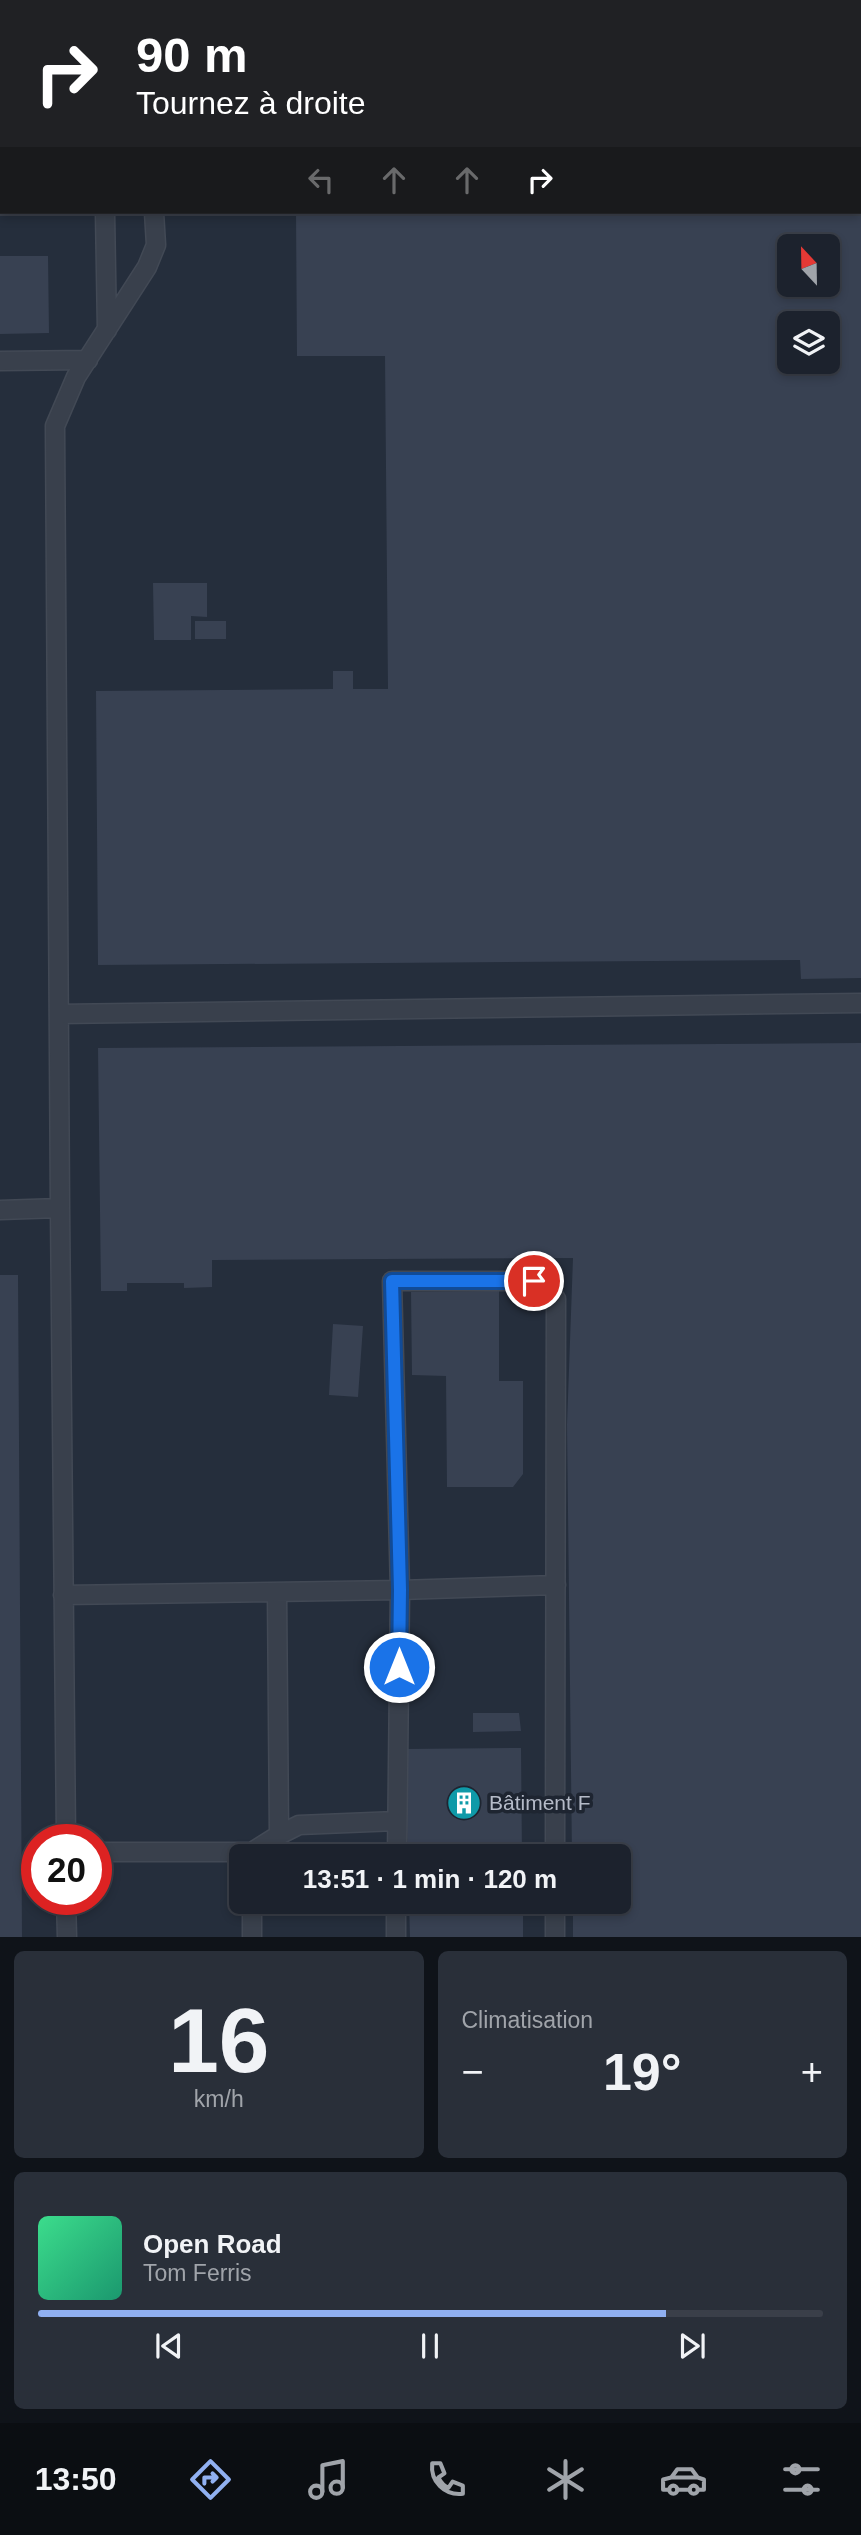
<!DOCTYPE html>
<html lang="fr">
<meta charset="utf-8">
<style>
body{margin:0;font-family:Helvetica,sans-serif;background:#292f39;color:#f1f3f6;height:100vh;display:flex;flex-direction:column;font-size:26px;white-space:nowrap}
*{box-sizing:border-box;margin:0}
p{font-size:23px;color:#a0a4aa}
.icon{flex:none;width:38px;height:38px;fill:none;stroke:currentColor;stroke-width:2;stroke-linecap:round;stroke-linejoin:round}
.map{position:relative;height:1937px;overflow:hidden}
.sheet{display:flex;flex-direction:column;gap:14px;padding:14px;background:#0f1319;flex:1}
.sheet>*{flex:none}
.guide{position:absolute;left:0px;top:0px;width:861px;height:214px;box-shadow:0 4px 10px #0003,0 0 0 2px #3a3f49;background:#202124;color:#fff;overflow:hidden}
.needle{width:46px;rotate:338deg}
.controls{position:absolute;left:777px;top:234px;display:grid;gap:14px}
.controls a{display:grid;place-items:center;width:63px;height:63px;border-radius:10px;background:#1c222d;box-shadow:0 4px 10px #0003,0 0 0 2px #3a3f49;font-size:35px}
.speed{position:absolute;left:21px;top:1824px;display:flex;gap:14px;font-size:35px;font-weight:700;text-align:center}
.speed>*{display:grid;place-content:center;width:91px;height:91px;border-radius:50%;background:#1c222d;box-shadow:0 4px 10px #0003,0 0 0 2px #3a3f49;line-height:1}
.speed .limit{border:10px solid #d22;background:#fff;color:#111}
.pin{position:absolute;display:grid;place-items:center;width:60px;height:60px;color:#fff;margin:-30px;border:4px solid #fff;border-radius:50%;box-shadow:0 2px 7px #0007}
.me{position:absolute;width:77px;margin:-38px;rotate:0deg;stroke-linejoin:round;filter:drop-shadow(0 0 5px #0008)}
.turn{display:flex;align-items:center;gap:24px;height:147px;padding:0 21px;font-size:32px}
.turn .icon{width:91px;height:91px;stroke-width:2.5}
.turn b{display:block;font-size:49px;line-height:60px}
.lanes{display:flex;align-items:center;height:66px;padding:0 21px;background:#0003;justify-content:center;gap:35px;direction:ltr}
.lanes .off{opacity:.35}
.big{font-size:52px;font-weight:600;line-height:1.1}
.sheet .widget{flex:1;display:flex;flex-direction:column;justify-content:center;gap:10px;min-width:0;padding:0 24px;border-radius:10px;background:#292f39}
.sheet .dial{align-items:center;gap:0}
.dial b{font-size:91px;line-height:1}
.song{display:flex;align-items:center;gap:21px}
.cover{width:84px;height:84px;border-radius:10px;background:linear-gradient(135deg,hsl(150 70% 55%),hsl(160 70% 35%))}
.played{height:7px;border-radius:4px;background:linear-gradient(90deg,#90b0f1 80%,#3a3f49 80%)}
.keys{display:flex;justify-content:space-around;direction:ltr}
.heat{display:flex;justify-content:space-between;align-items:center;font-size:38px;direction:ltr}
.sheet .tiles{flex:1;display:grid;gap:14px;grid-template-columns:1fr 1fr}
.widget:last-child{grid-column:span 2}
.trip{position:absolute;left:229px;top:1844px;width:402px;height:70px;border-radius:10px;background:#1c222d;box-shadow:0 4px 10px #0003,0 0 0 2px #3a3f49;font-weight:600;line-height:70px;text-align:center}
.dock{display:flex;height:112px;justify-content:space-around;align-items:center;background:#0b0e12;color:#a0a4aa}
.dock .icon{width:49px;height:49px}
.dock .selected{color:#90b0f1}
.dock b{font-size:32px;color:#f1f3f6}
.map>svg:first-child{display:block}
</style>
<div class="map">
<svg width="861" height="1937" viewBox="0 0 861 1937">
<rect width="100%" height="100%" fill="#252e3c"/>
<path fill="#384152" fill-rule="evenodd" d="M296,212H861V978L801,979L800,960L98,965L96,691L333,689V671H353V689H388L385,356H297ZM789,247H828V285H789ZM789,324H828V362H789Z
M0,256H48L49,333L0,334Z
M153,583H207V617L191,616V640H154Z
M195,621H226V639H195Z
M861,1043V1937H573V1902H620V1857H572L567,1425L573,1258L212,1260V1287L184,1288V1283H127V1291H101L98,1048Z
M0,1275H18L22,1937H0Z
M499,1291V1381H523V1474L513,1487H447L446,1376L412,1375L411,1292Z
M333,1324L363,1326L358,1397L329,1395Z
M473,1713H519L521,1731L473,1732Z
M521,1748L522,1857H408L406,1749Z
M409,1902H523V1937H410Z"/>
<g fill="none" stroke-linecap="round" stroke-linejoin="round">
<g stroke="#424955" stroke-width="21">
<path id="lane" d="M102,0V2
M859,53H861
M105,212L107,330
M0,361L88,360
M59,1014L861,1003
M60,1208L55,426L76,377L147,267L156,245L154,212
M0,1210L60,1208L66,1839
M63,1595L400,1590L397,1857
M279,1835L299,1825L397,1821
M96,1852H252L279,1835L277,1592
M555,1857L556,1299L549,1290L534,1281H392L400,1590L556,1585
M66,1899L67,1937
M252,1902V1937
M396,1937V1902
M555,1937V1902"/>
</g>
<use href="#lane" stroke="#39404c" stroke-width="18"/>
</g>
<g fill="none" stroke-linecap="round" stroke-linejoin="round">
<g stroke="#114b97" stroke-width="18">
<path id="route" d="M399,1667L400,1590L392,1281H534"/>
</g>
<use href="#route" stroke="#1a73e8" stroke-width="12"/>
</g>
<defs>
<g id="building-disc" transform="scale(1.75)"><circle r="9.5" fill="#0f9aa8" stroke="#1e2531"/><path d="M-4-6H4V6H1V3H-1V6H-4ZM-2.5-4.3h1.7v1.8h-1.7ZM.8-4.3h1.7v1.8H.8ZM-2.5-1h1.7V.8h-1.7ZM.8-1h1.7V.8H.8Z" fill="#fff"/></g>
</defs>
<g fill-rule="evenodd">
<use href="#building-disc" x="464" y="1803"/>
</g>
<g text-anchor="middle" stroke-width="7" stroke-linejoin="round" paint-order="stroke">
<g font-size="21" fill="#b5bbc8" stroke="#1e2531" text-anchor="start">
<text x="489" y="1810">Bâtiment F</text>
</g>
</g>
</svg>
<div class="controls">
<a><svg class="needle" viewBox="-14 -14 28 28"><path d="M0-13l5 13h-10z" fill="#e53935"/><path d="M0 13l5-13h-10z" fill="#a0a4aa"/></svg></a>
<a><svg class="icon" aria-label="layers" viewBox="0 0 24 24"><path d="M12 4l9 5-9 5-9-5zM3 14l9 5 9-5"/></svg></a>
</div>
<div class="speed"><div class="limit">20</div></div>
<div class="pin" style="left:534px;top:1281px;background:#d93025"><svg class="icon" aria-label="arrive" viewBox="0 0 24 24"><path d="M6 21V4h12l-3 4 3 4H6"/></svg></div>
<svg class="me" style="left:399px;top:1667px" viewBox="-20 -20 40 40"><circle r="17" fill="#1a73e8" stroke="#fff" stroke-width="3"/><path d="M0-11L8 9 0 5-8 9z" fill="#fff"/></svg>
<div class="trip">13:51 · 1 min · 120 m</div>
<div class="guide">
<div class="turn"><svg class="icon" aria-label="right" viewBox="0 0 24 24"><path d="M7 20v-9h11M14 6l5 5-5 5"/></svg><div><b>90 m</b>Tournez à droite</div></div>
<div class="lanes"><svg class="icon off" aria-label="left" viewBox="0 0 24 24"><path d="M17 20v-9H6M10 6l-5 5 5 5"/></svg><svg class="icon off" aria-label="ahead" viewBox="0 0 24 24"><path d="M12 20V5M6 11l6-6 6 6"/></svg><svg class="icon off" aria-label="ahead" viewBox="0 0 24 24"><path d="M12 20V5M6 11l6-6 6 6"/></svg><svg class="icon" aria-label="right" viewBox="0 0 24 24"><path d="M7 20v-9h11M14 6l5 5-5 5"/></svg></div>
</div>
</div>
<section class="sheet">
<div class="tiles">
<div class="widget dial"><b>16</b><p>km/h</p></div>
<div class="widget"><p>Climatisation</p>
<div class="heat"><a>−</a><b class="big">19°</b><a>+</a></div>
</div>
<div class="widget">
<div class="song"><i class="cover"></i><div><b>Open Road</b><p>Tom Ferris</p></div></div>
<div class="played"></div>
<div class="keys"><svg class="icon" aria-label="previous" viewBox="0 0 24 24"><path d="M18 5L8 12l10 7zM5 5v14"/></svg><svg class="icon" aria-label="pause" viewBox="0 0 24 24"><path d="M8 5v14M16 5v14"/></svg><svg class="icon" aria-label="next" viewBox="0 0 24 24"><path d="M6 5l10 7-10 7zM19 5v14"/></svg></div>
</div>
</div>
</section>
<nav class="dock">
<b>13:50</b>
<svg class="icon selected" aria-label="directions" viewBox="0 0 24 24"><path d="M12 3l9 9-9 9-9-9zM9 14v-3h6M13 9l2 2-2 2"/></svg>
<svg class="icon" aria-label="music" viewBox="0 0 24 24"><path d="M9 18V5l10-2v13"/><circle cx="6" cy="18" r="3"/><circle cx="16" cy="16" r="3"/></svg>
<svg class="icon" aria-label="phone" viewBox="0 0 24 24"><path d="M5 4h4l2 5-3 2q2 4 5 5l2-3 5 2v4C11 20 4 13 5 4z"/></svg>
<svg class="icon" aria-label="climate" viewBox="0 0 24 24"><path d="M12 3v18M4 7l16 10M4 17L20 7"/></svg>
<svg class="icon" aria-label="car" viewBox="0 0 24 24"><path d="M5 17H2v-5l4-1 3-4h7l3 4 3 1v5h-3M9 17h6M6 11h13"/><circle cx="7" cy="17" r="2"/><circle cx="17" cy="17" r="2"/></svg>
<svg class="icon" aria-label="filters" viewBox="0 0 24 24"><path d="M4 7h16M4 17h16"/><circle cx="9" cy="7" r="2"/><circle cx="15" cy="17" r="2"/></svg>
</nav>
